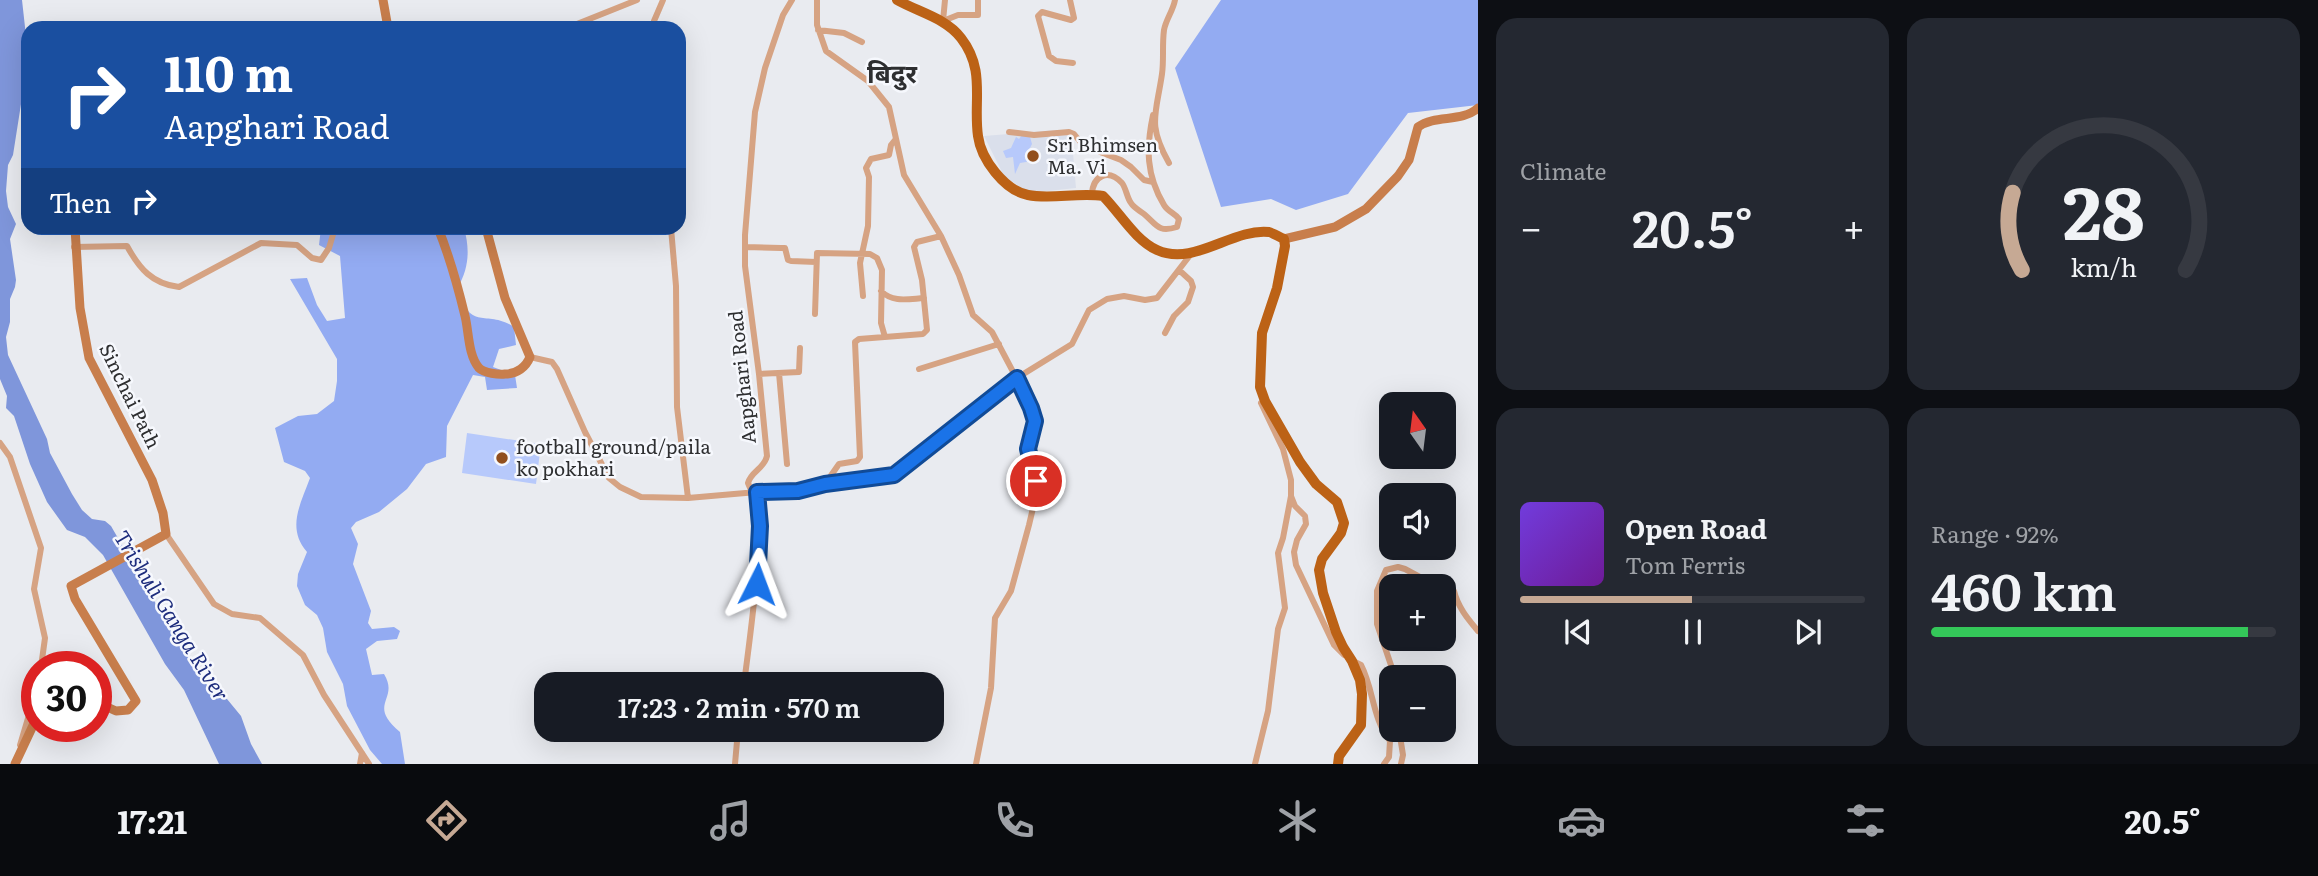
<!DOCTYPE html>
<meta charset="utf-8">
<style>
body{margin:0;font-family:Literata,"Noto Sans Devanagari",serif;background:#242831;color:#f1f3f6;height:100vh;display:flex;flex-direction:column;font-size:26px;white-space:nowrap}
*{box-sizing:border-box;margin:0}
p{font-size:23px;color:#9ea1a6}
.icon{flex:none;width:38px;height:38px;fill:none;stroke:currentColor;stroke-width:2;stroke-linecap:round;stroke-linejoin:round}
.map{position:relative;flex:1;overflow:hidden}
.drawer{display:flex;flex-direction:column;gap:18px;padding:18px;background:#0d0f14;width:840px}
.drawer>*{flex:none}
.hud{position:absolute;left:21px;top:21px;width:665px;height:214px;border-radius:21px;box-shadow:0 7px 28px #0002;background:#1a4fa0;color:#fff;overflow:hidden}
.needle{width:46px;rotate:346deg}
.buttons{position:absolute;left:1379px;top:392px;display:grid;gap:14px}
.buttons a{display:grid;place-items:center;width:77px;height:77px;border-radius:14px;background:#171b24;box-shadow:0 7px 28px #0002;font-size:35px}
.speed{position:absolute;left:21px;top:651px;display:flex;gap:14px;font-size:35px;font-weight:700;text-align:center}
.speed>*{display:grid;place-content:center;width:91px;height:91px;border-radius:50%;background:#171b24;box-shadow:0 7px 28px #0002;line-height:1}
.speed .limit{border:10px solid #d22;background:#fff;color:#111}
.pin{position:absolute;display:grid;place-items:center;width:60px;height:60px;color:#fff;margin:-30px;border:4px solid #fff;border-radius:50%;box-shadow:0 2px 7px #0007}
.me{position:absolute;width:77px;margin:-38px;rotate:3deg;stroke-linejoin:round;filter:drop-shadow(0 0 5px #0008)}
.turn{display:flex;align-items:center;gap:24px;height:147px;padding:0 28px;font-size:32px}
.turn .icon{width:91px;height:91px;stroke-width:2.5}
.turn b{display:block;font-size:49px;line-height:60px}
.then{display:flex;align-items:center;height:66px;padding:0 28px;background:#0003;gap:14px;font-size:26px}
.big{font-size:52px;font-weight:600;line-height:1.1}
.drawer .card{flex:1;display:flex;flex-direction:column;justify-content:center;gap:10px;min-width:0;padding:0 24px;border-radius:21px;background:#242831}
.drawer .dial{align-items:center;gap:0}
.dial svg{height:182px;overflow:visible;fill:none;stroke:#363941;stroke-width:7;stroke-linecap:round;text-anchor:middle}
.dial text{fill:#f1f3f6;stroke:none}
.song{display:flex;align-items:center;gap:21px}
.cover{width:84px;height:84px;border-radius:10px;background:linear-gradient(135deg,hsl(260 70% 55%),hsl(280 70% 35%))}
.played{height:7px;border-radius:4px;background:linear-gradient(90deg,#c6a994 50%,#363941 50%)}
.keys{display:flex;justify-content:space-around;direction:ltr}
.heat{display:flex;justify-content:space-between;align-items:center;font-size:38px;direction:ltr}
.charge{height:10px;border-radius:5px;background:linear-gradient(90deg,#34c759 92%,#363941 0)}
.drawer .tiles{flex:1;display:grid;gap:18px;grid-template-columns:repeat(2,1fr)}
.trip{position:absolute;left:534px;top:672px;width:410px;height:70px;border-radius:21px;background:#171b24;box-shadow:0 7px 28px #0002;font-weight:600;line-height:70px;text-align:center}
.tab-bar{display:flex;height:112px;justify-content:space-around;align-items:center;background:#090b0e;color:#9ea1a6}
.tab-bar .icon{width:49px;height:49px}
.tab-bar .current{color:#c6a994}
.tab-bar b{font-size:32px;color:#f1f3f6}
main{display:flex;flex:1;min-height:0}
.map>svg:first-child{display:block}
</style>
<main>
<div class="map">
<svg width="1478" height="764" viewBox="0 0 1478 764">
<rect width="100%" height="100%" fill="#e9ebf0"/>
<path fill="#dadfeb" d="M1057,130H1071L1076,188L1029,193L1004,176L984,136Z"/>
<path fill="#b7c9fb" d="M1022,135L1030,137L1032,144L1028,152L1032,161L1020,163L1015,174L1013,157L1006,158L1003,151L1011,148L1016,137L1019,139Z
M467,433L541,444L536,484L462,473Z"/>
<path fill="#93abf2" d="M1221,0H1478V105L1408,113L1348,194L1296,210L1271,199L1221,207L1175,68Z
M321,228H464C470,249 469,268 458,287C470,334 485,308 514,327L516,345L499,349L493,367L515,375L517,388L487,390L485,377L473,375L447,426L446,457L426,464L407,489L379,512L356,522L351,528L358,544L353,564L371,611L368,623L372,629L394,627L400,631L397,639L377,641L366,649L372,675L384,674C400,700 366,704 400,732L405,764H382L370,750L347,706L343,684L327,652L323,628L317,615L305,605L297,586L298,574L307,552C286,528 301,503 310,478L305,471L284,462L275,428L298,416L317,414L334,401L337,381V359L290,279L307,278L317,305L327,321L345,318L340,256L319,245Z"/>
<path fill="#7f96db" d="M0,0H22L26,36L27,66L13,155L8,165L6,191L8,207L16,224L10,239L16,280L15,287L10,299V322L6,337L8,355L47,439L50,453L72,494L82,510L92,519L105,521L111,526L164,618L184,647L195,671L207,685L227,699L241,716L251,744L262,764H219L184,690L165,664L103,555L85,537L67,530L47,502L30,464L14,416L6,408L7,396L0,379Z"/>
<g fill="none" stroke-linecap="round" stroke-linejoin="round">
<path stroke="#d6a383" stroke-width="6" d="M792,0L783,15L765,68L755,112L745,235V266L759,374L767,456C764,469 751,471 748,483L751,490L798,491L825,484L893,475L1017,378L1072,344L1089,310L1107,299L1124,296L1145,300L1157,298L1191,254
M817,0V25L826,51L868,81L889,107L904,175L941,236L959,275L973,315L992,332L1028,400L1035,421L1029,439L1028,456L1036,481L1037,491L1029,525L1011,591L995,618L991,688L976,764
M945,0L943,21L958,15H978V0
M1070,0L1074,18L1071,20L1042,12L1038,16L1049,56L1056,61L1073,63
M567,28L637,0
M653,28L654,21L663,0
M818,30L844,33L862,42
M1009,132L1034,135L1069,132L1074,134L1082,144L1093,146L1100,152L1121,160L1131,167L1144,180L1153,182
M1169,163C1147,124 1156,115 1162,74C1164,60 1162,45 1164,30C1166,19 1173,11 1175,0
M1092,194C1093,176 1108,168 1122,183C1126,188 1127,198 1131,203C1134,208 1139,210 1144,214C1157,225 1158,233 1177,227L1179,219C1175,213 1168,212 1164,205C1146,175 1146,148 1153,115
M671,228L676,286L677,407L688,498
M74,247L127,246C139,268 152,284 179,287L261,243L297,245L312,258L321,260L329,248L335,228
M745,247L781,248H785L788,260L791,261L816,262
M881,291C893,303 908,299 924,298
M863,296L860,263L868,226L869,177L866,168L871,159L889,155L891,145L895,140
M815,314L817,253L870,254L877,258L882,270L881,323L885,337
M1165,333L1174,316L1188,302L1193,287L1191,281L1179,270
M530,357L552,362L557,369L585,432L609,478L620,487L641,497L688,498L757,492C762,557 752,620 744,684
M919,369L999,344
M779,373L787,464
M759,374L799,372L800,348
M1261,403L1283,449L1291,480V496L1295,506L1305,516L1306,524L1297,540L1294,552L1296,565L1334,645L1344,655
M0,443L10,457L41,548L34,589L45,638L41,667
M825,484L839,464L857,461L860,457L855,342L859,339L923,334L927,330L922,280L914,247L917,242L941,236
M166,534L214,604L232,614L260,618L303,655L324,695L369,764
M1353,661L1361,665C1374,690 1372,718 1390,741L1389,757L1384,764
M1395,677L1377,624V591L1386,570L1398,567L1405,569L1431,583L1445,584L1454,591C1458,607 1467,618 1478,631
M1399,730L1403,755L1401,764
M20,745L37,688
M360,764L362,753
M735,764L738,730
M1255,764L1268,711L1278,629L1285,608L1278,553L1283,538L1291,496"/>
<path stroke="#c87e4c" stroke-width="9" d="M383,0L388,28
M75,228L80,308L89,358L152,480L163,513L166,534L71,586L75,599L136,701L128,710L116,711L96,702
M438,228C449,255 458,287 465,316C469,332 468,355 479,368C484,373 499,375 505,374C517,374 526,367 530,357L505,298L486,228
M1284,239L1335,227L1366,209L1398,176L1409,160L1418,127C1436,114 1461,123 1478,108
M15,764L37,717"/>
<path stroke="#bc6216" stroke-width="10" d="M897,0C918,12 946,18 961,38C986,70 973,101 978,136C981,159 1004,190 1028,195C1051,200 1078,192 1103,196C1120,213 1135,240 1157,250C1194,267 1232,228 1269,232C1273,233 1279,237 1284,239L1285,246L1277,288L1262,333L1260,387L1265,401L1300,462L1316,484L1337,502L1344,523L1341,533L1322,559L1319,570L1323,593L1336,632L1343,647L1352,661L1360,680L1362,694L1361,725L1339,756L1338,764"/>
</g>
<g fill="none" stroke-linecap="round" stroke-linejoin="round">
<g stroke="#114b97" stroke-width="18">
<path id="route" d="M757,584L760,526L757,492L798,491L825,484L894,475L1017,378L1031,408L1035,421L1028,449L1036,481"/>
</g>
<use href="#route" stroke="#1a73e8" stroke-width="12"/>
</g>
<g fill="#914f1d" stroke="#f6f8fd" stroke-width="2.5">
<circle cx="1033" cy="156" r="7"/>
<circle cx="502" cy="458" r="7"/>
</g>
<g text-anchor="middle" stroke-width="5" stroke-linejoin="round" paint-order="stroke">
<g font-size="19" fill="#2e2f31" stroke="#f6f8fd" text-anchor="start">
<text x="1047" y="152">Sri Bhimsen<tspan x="1047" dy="22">Ma. Vi</tspan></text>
<text x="516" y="454">football ground/paila<tspan x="516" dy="22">ko pokhari</tspan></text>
</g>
<g font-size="19" fill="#2e2f31" stroke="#f6f8fd">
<text transform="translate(742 377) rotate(-96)" y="7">Aapghari Road</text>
<text transform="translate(130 396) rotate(64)" y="7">Sinchai Path</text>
</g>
<g font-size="21" font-style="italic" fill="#1e2d7d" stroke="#f6f8fd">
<text transform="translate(171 616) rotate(58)" y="7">Trishuli Ganga River</text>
</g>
<g font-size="26" font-weight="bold" fill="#2e2f31" stroke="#f6f8fd">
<text x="892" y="83">बिदुर</text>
</g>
</g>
</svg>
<div class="buttons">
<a><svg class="needle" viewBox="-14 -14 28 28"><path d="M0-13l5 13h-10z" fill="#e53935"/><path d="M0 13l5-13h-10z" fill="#9ea1a6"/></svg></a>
<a><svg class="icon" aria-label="sound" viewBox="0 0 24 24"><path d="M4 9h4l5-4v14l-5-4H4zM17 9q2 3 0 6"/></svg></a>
<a>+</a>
<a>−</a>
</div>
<div class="speed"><div class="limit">30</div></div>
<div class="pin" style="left:1036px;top:481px;background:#d93025"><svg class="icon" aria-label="arrive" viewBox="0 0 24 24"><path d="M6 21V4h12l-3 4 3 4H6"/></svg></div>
<svg class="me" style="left:757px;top:584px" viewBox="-20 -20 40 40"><path d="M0-17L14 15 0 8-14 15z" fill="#1a73e8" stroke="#fff" stroke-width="4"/></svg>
<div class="trip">17:23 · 2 min · 570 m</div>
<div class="hud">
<div class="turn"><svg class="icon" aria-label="right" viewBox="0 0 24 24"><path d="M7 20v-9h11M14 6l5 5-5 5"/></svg><div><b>110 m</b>Aapghari Road</div></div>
<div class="then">Then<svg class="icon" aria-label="right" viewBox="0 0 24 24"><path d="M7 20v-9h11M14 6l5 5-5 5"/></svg></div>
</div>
</div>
<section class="drawer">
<div class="tiles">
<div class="card"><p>Climate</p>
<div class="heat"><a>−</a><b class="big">20.5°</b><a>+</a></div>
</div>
<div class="card dial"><svg viewBox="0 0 100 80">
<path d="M14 69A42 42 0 1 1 86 69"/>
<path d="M14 69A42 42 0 0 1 10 35" stroke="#c6a994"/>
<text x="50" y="56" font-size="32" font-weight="700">28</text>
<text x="50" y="72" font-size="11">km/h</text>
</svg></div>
<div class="card">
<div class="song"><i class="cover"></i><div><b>Open Road</b><p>Tom Ferris</p></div></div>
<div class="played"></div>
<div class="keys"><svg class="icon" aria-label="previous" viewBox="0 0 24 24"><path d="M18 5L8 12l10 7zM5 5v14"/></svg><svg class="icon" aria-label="pause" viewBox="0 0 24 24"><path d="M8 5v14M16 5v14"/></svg><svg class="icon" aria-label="next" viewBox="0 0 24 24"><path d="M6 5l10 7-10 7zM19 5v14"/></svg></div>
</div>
<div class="card"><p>Range · 92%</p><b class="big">460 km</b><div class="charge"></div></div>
</div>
</section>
</main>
<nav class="tab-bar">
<b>17:21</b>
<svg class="icon current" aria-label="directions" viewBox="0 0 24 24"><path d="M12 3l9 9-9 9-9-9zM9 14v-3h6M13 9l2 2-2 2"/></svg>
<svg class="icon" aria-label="music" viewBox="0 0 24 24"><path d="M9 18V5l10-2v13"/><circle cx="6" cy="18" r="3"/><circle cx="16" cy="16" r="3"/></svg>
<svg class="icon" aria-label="phone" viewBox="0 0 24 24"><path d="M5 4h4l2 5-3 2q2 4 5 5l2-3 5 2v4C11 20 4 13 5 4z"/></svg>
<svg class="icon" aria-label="climate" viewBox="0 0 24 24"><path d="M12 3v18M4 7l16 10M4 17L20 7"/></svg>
<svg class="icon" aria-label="car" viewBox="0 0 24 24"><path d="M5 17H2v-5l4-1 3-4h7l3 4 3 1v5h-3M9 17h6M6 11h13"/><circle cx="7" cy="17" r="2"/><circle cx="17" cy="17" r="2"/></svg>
<svg class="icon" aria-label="filters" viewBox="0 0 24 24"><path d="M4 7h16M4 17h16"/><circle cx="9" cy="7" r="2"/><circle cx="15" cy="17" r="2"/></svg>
<b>20.5°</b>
</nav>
